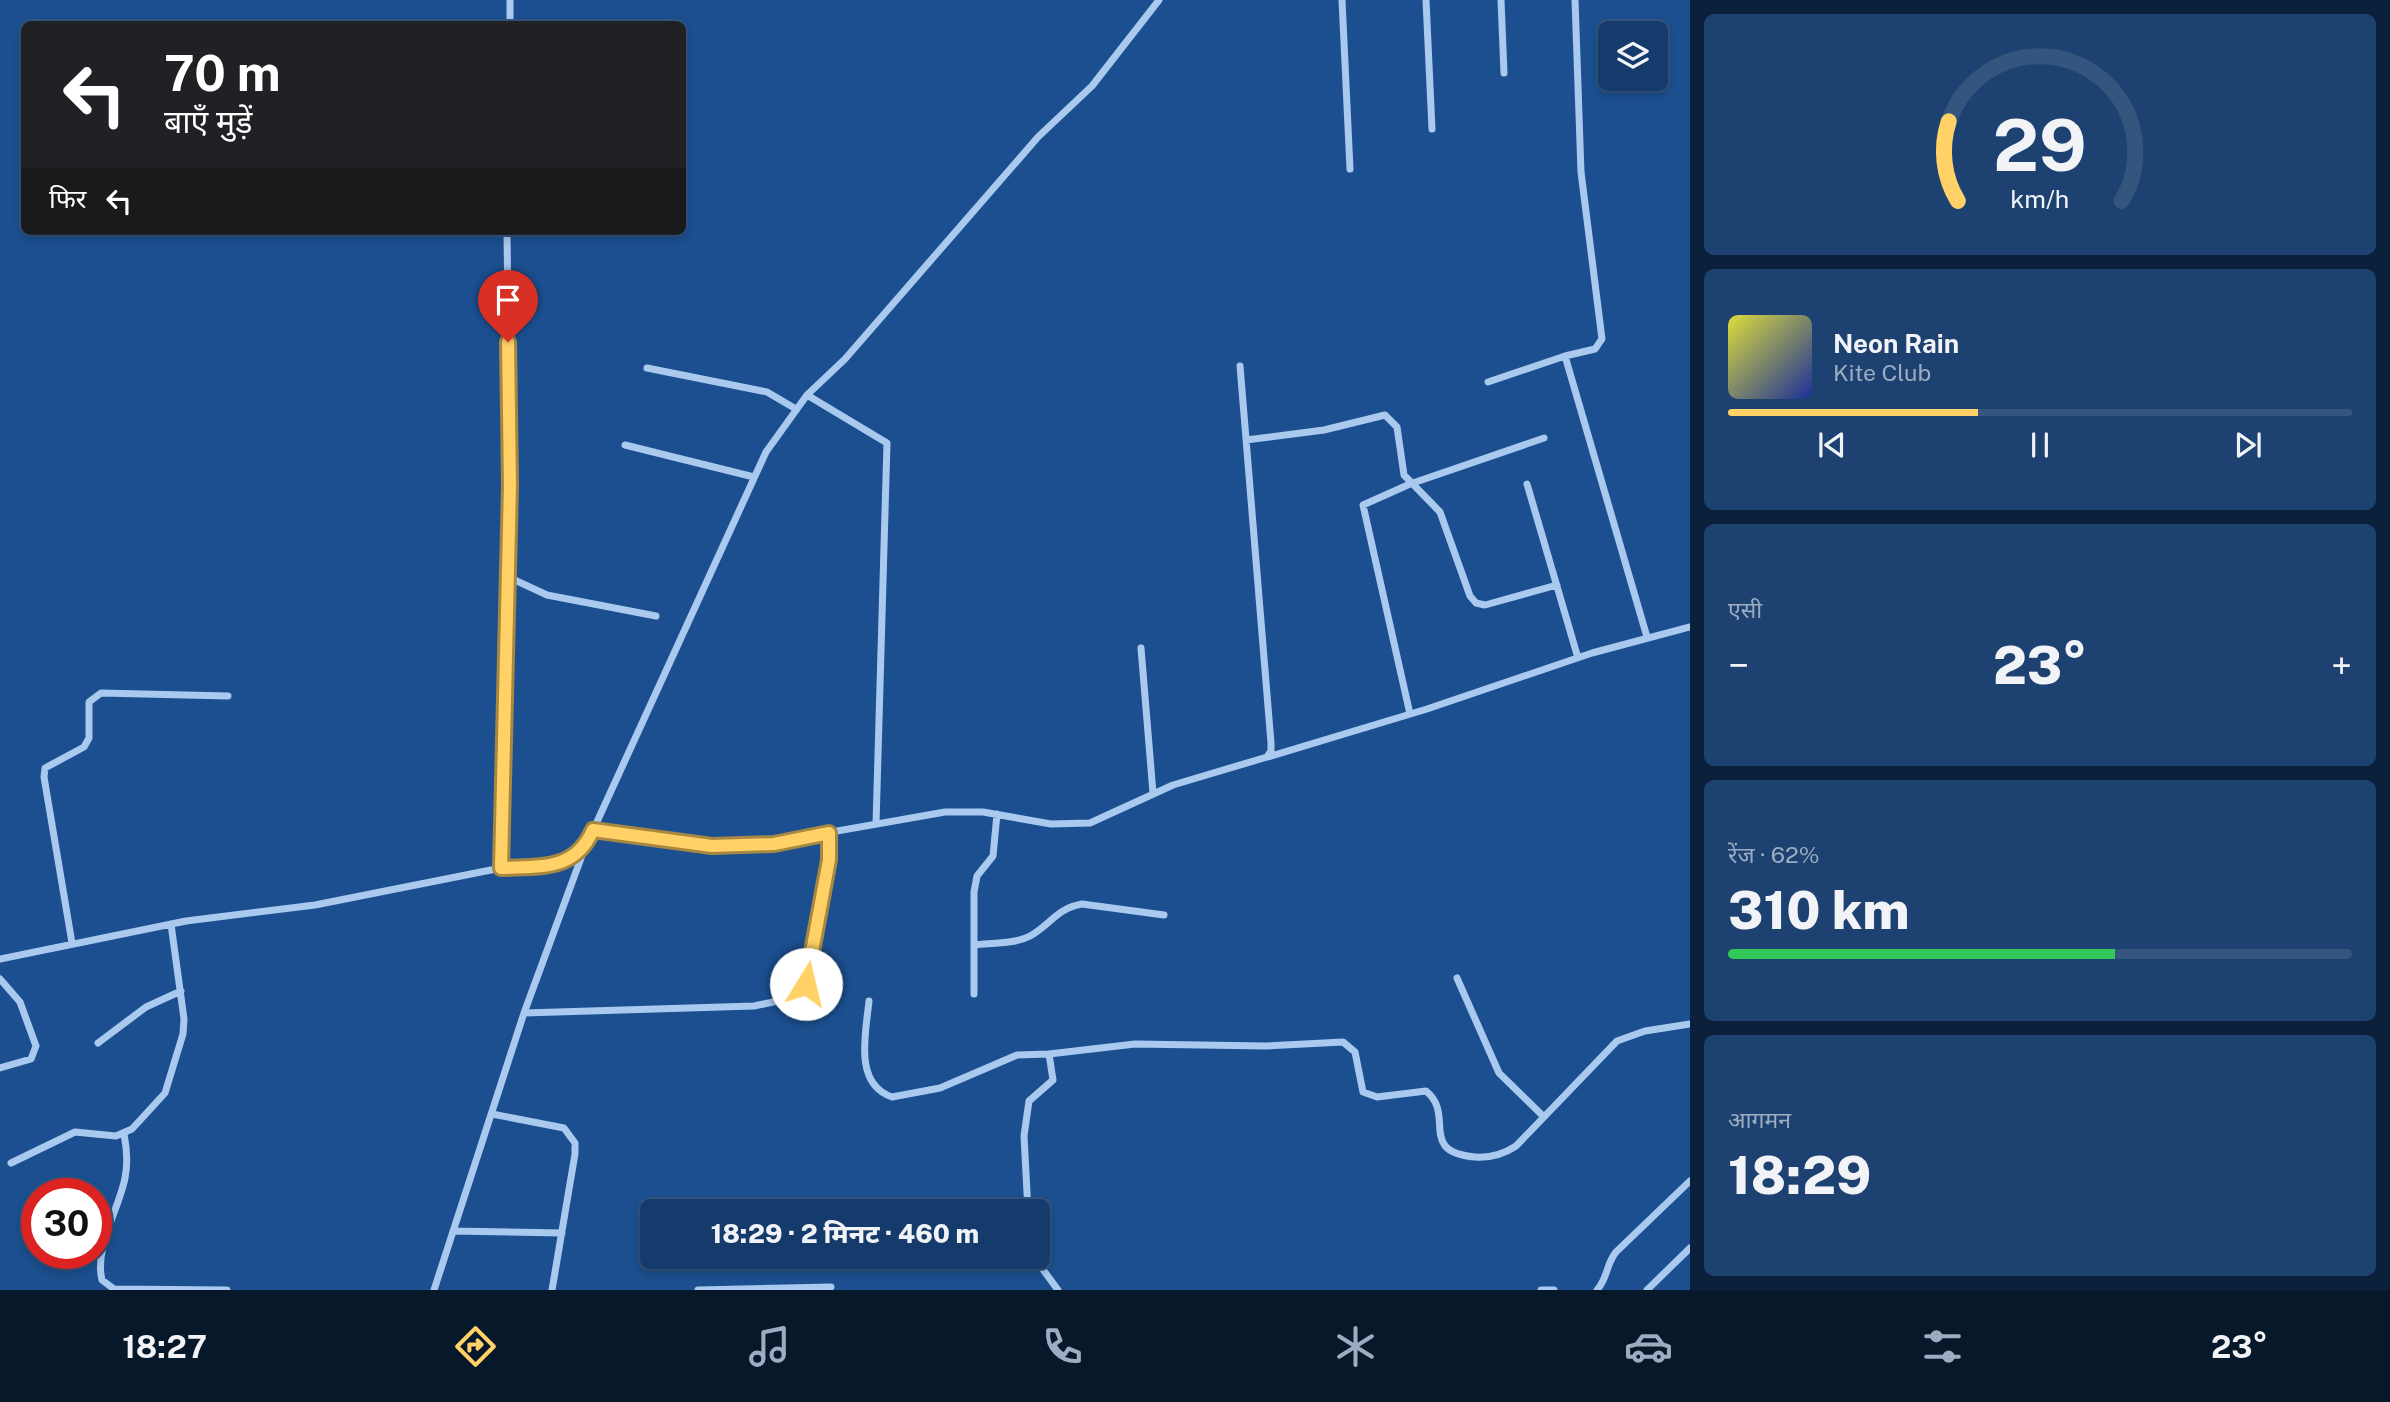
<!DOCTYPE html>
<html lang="hi">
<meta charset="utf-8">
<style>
body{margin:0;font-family:"Public Sans","Noto Sans Devanagari",sans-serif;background:#1d4271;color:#f1f3f6;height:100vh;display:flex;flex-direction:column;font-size:26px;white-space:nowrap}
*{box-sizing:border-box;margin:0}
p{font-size:23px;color:#9dadc1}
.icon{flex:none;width:38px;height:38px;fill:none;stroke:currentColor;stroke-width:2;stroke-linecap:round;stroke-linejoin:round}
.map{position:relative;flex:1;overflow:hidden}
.sheet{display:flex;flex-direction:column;gap:14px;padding:14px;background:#0b203b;width:700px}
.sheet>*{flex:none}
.top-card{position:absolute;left:21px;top:21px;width:665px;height:214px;border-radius:10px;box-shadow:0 4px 10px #0003,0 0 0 2px #33557e;background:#202124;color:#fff;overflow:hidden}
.tools{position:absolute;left:1598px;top:21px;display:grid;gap:14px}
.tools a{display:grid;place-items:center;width:70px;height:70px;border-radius:10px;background:#143b6b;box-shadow:0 4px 10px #0003,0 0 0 2px #33557e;font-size:35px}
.speed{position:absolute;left:21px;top:1178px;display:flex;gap:14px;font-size:35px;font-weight:700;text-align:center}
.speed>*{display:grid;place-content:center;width:91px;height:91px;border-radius:50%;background:#143b6b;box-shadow:0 4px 10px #0003,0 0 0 2px #33557e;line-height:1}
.speed .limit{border:10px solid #d22;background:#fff;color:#111}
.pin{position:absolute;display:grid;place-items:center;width:60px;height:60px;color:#fff;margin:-72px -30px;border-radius:50% 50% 50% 0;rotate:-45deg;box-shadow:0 0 7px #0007}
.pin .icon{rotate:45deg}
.me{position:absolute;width:77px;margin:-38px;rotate:9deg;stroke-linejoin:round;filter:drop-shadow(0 0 5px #0008)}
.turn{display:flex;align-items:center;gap:24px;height:147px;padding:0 28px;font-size:32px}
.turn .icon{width:91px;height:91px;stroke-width:2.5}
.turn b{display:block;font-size:49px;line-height:60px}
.then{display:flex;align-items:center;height:66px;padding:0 28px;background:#0003;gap:14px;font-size:26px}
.big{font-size:52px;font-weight:800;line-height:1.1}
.sheet .tile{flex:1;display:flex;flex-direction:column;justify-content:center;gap:10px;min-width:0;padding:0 24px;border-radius:10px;background:#1d4271}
.sheet .dial{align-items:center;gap:0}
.dial svg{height:182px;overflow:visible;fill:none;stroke:#33557e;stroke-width:7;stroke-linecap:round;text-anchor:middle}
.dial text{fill:#f1f3f6;stroke:none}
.song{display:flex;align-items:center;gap:21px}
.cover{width:84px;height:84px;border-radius:10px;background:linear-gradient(135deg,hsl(60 70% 55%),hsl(230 70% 35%))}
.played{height:7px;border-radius:4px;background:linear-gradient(90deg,#ffd166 40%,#33557e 40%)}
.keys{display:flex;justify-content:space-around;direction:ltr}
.heat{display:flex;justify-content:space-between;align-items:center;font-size:38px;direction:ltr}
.charge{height:10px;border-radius:5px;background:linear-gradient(90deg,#34c759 62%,#33557e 0)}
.trip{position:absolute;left:640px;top:1199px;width:410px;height:70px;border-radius:10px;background:#143b6b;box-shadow:0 4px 10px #0003,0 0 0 2px #33557e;font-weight:800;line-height:70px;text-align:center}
.tab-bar{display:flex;height:112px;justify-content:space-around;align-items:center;background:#08182b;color:#9dadc1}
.tab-bar .icon{width:49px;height:49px}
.tab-bar .selected{color:#ffd166}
.tab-bar b{font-size:32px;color:#f1f3f6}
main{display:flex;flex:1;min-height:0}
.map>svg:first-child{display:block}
</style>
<main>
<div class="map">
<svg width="1690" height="1290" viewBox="0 0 1690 1290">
<rect width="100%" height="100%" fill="#1b4f8f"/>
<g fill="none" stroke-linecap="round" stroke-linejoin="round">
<path stroke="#a9c9ee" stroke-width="7" d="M1342,0L1350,169
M1426,0L1432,129
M1501,0L1504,73
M510,24V0
M1565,356L1595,349L1602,339L1581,172L1575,0
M647,368L767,392L796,409
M1488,382L1565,356L1647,637
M807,395L887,443L876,824
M1246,440L1324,430L1385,415L1397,427L1404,475L1440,512L1470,596L1476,603L1485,605L1557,585
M625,445L754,477
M1527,484L1578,658
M508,577L547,595L656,616
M1141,648L1153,793
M1410,714L1363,505L1410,484L1544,438
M1268,757L1427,709L1592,653L1690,627
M593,830L671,842L746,847L945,812H983L1051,824L1090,823L1173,785L1267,757L1271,751V743L1240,366
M501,868L510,485L507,231
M72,943L44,777L45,768L84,747L89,738V702L101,693L228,696
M974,945C991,943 1015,944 1030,936C1050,925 1057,908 1082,904L1164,915
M0,959L186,921L315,905L501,868L553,865L569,860L585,848L766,452L807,395L845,359L1038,137L1092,86L1159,0
M1457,978L1499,1073L1543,1116
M0,979L20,1002L36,1046L31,1059L0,1068
M974,994V892L977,876L993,856L997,814
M869,1001C866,1032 853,1084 892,1097L940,1088L1017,1055L1049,1054
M524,1013L754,1006L792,998L806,984L829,860V833
M98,1043L146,1007L181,991
M492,1114L564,1128L575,1143V1154L552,1290
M124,1134C127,1149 128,1163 125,1178C119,1209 94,1248 102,1280L114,1289L227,1290
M11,1163L75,1132L116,1136L132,1129L165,1093L183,1034L184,1019L171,924
M1028,1211L1024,1136L1029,1101L1053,1080L1049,1054L1135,1044L1266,1046L1343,1042L1355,1052L1363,1092L1377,1097L1426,1091C1456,1115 1417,1152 1475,1157C1490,1158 1504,1154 1516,1146L1617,1041L1645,1031L1690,1024
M453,1231L562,1233
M1033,1256L1058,1290
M434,1290L524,1013L584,850
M698,1290L831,1287
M1541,1290H1554
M1597,1290C1608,1278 1606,1264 1616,1252L1690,1181
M1647,1290L1690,1248"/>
</g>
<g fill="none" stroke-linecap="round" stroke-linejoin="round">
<g stroke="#a68842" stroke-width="18">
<path id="route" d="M508,342L510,485L501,868C541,866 575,871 593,830L712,846L774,844L829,833V860L806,984"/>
</g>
<use href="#route" stroke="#ffd166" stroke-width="12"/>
</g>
</svg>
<div class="tools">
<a><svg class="icon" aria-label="layers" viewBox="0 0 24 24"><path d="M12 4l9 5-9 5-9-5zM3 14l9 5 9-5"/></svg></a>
</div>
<div class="speed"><div class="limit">30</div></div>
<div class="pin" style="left:508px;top:342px;background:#d93025"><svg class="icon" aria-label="arrive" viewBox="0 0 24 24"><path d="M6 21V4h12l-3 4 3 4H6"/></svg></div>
<svg class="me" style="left:806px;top:984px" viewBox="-20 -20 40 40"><circle r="19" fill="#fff"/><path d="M0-13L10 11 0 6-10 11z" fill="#ffd166"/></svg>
<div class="trip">18:29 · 2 मिनट · 460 m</div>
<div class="top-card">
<div class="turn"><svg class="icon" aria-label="left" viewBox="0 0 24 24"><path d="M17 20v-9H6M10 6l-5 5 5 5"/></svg><div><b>70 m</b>बाएँ मुड़ें</div></div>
<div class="then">फिर<svg class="icon" aria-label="left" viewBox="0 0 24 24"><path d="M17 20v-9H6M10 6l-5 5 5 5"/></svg></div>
</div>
</div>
<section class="sheet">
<div class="tile dial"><svg viewBox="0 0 100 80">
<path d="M14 69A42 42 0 1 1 86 69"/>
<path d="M14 69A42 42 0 0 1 10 34" stroke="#ffd166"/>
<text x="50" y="56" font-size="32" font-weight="700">29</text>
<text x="50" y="72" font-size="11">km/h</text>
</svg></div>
<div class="tile">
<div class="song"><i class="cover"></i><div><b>Neon Rain</b><p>Kite Club</p></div></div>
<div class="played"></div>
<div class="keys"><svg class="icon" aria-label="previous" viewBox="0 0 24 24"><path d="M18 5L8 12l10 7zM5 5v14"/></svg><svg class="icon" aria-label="pause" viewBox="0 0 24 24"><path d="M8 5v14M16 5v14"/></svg><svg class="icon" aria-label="next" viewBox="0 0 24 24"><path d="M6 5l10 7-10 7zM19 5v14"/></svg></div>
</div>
<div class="tile"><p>एसी</p>
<div class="heat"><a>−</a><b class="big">23°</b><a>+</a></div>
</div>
<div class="tile"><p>रेंज · 62%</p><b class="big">310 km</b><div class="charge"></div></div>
<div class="tile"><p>आगमन</p><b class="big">18:29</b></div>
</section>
</main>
<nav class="tab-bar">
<b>18:27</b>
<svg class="icon selected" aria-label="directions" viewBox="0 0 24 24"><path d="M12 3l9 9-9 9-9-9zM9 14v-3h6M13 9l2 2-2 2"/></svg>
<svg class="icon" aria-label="music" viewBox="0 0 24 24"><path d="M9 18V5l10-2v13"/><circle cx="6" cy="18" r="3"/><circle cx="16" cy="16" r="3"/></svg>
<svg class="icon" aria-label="phone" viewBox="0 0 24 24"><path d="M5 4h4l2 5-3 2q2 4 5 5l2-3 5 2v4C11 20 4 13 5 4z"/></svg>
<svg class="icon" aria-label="climate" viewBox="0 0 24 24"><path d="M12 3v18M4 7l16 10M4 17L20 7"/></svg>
<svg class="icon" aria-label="car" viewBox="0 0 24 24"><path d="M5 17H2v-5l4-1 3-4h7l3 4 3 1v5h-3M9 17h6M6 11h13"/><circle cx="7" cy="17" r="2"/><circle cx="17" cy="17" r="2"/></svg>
<svg class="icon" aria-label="filters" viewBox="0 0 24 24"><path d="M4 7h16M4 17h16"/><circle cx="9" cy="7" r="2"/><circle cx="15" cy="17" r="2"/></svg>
<b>23°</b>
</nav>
